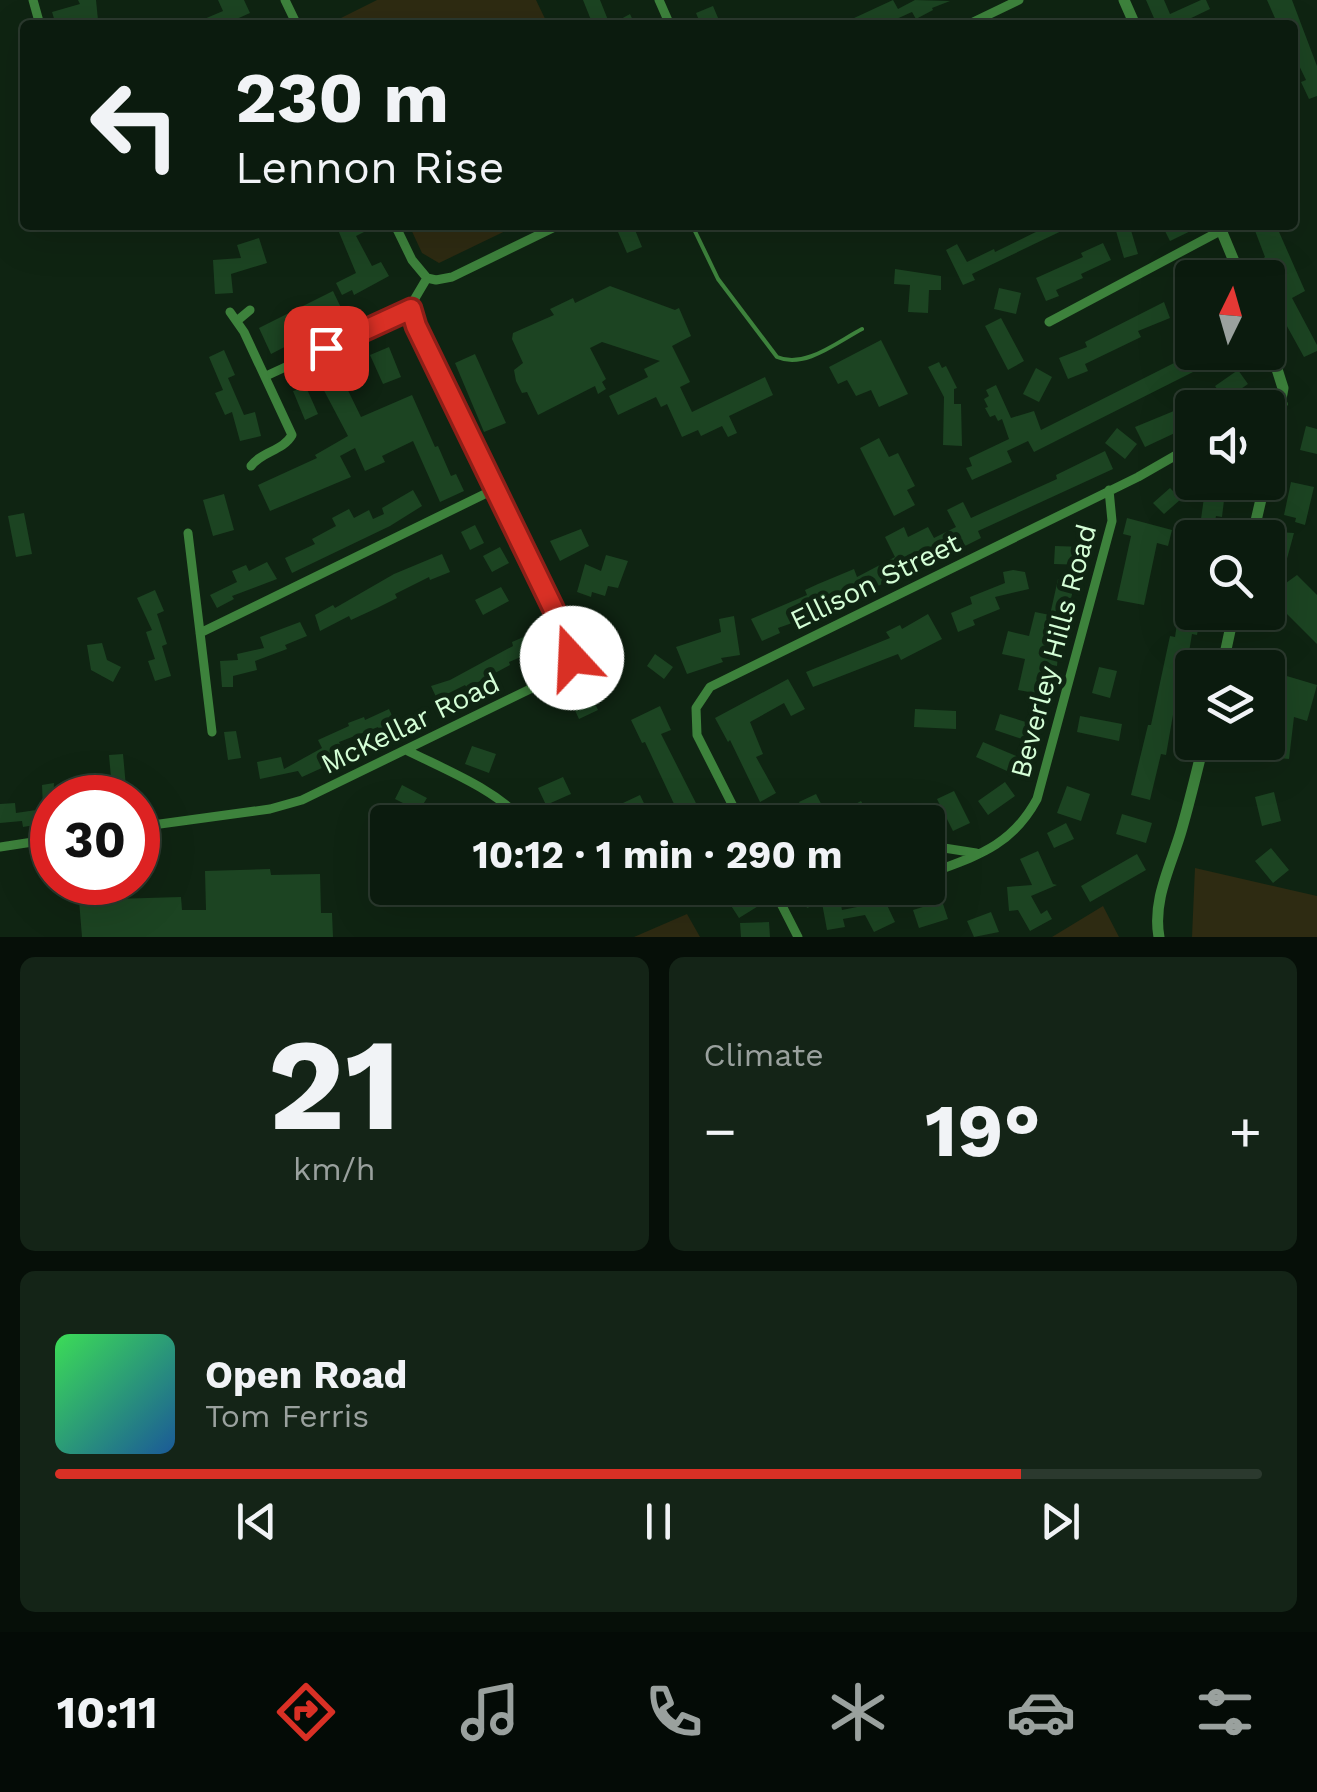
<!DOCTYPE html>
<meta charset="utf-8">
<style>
body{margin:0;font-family:"Work Sans",sans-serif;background:#142417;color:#f1f3f6;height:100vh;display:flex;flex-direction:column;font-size:38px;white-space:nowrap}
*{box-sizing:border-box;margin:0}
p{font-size:32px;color:#9aa19e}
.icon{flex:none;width:55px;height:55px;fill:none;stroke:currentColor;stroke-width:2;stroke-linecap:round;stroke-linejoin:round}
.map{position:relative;height:937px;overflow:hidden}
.drawer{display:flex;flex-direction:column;gap:20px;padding:20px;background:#060f08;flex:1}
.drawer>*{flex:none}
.top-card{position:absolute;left:20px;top:20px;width:1278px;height:210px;border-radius:10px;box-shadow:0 10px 40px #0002,0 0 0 2px #2b392e;background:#0b1b0e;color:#f1f3f6;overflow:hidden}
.needle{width:65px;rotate:5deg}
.fabs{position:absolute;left:1175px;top:260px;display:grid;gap:20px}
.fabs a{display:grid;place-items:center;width:110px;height:110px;border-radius:10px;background:#0b1b0e;box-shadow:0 10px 40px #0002,0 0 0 2px #2b392e;font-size:50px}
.speed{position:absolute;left:30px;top:775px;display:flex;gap:20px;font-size:50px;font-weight:700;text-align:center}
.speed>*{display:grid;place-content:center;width:130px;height:130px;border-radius:50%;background:#0b1b0e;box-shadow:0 10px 40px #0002,0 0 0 2px #2b392e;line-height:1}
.speed .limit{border:15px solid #d22;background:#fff;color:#111}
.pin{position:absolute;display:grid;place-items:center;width:85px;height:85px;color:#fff;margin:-42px;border-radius:20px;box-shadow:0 5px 15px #0006}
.me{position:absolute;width:110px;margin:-55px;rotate:340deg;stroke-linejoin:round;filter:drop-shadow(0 0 8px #0008)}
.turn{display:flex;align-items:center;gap:35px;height:210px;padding:0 50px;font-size:45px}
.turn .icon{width:130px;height:130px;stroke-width:2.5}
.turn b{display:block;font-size:70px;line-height:85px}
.big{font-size:75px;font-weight:700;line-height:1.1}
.drawer .widget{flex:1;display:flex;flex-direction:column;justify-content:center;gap:15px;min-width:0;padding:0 35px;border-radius:15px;background:#142417}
.drawer .dial{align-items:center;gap:0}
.dial b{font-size:130px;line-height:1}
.song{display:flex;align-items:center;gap:30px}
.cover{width:120px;height:120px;border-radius:15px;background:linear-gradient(135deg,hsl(130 70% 55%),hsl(210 70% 35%))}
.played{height:10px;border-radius:5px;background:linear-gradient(90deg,#d93025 80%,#2b392e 80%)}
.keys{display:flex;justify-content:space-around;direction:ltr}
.heat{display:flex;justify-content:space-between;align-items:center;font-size:55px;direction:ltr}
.drawer .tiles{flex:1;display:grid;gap:20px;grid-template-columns:1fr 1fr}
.widget:last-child{grid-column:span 2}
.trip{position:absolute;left:370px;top:805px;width:575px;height:100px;border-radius:10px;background:#0b1b0e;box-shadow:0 10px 40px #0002,0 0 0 2px #2b392e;font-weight:700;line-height:100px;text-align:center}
.menu{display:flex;height:160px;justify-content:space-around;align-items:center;background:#040b06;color:#9aa19e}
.menu .icon{width:70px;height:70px}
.menu .selected{color:#d93025}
.menu b{font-size:45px;color:#f1f3f6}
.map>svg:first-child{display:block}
</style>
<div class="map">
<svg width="1317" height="937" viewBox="0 0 1317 937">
<rect width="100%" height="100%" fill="#0f2412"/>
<path fill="#2e2b12" d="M377,0H536L548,25H327Z
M409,225H518L439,263L422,253Z
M1195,868L1317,896V937H1192Z
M1103,906L1119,937H1052Z
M687,914L700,937H634Z"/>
<path fill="#1c4422" d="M78,0H96L98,20L76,22L77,25H56L52,12L80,4Z
M218,0H244L250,13L223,25H190L223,11Z
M583,0H600L610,25L630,14L635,25H593Z
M893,0L898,9L915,0L950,1L932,8L933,10L916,19L912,12L883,25H839Z
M1146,0H1164L1170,14L1201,0H1206L1210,9L1185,21L1157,25Z
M1267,0H1292L1317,66V96L1309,99L1301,82L1306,80L1292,51V20L1278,25Z
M713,6L721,25H701L696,13Z
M336,225H361L364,232L356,236L372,266L381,262L389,276L354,295L352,290L342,295L336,283L356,273Z
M633,225L642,247L627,253L618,232Z
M1050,225H1074L972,274L975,280L963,285L946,250L957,244L967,262L994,249L995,252Z
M1162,225H1203L1170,241Z
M1262,225H1276L1305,291L1292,298L1317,345V351L1304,357L1278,310L1287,306L1262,259L1265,257L1254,228Z
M1130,227L1138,254L1124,258L1116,231Z
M259,238L267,263L231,274L233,293L215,294L213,260L241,258L237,245Z
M1103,243L1111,260L1081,274L1083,278L1056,290L1059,296L1046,301L1036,278L1083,257L1081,253Z
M895,269L941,276V290H929L928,313L908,312L910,285L894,284Z
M610,286L675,310L679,308L691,336L672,346L690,382L680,387L692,412L765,377L773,395L729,416L737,433L728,437L722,426L701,436L698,430L682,437L667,404L661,407L656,397L618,415L609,396L648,377L644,369L660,361L602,342L590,348L606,379L602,382L606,389L598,394L595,386L538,415L527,392L522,393L516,381L514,370L523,363L512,339L513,333L554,315L550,309L573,298L575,303Z
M999,288L1021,293L1016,314L994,309Z
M333,291L345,316L271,354L259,328Z
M1164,302L1170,318L1138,331L1141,337L1085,364L1088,371L1068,379L1059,358L1087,347L1085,342Z
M1001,318L1024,361L1008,370L985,326Z
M881,340L908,394L879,407L871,390L856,396L847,380L838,384L829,367Z
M389,347L401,377L383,384L370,355Z
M224,350L235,375L228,378L244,415L255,412L261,436L240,441L232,412L225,415L215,393L223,390L209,357Z
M475,354L506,423L484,432L455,363Z
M1186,357L1193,372L1034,452L1028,441L1007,451L1012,462L972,480L966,468L972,466L969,458L1009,439L1002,419L998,421L995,415L990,417L985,408L988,407L984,399L989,396L986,390L996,385L1011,418L1034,411L1041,430Z
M939,362L942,368L946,366L957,388L954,389V404H961L962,446L943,445L944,397L928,367Z
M1036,368L1052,377L1039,402L1023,394Z
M338,370L361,417L412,395L435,447L438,446L451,476L456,474L464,491L440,502L413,441L382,456L385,462L365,471L355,448L340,456L351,477L270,511L258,485L317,458L315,455L348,436L319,381Z
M1238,370L1248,384L1225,400L1215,386Z
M306,387L318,414L305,420L293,391Z
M1186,406L1192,425L1145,447L1135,427Z
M1306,426L1317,429V454L1300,450Z
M1117,428L1137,444L1125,459L1105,443Z
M879,438L889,457L898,453L915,486L907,490L915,505L894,516L860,448Z
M1105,451L1113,469L978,531L981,538L965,546L962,539L922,564L872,589L870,584L826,603L829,610L778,628L780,633L762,641L751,619L807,595L805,590L818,584L854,569L857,577L895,557L885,537L904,527L908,537L928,527L934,538L956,527L947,510L963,502L971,518L1057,479L1056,475Z
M1291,482L1314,487L1305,525L1295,522L1296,518L1284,515Z
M1170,488L1181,499L1164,514L1153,503Z
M413,490L422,506L390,526L292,573L285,558L315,544L312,539L336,526L332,518L349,509L354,518L369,510L373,519L384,514L382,508Z
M1205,490L1225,492L1222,517L1216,516L1212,538H1194L1197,518L1201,519Z
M224,494L234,530L213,536L203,500Z
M24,513L32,554L16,557L8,516Z
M1127,518L1172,530L1168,546L1157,543L1144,605L1117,600L1131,536L1123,534Z
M475,525L484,543L470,550L461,532Z
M581,529L589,546L560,561L550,541Z
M1279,532L1294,533L1279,588L1297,575L1317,595V644L1285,612L1276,619L1271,614L1268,618V565Z
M1055,546L1085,547V565L1054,564Z
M500,547L509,563L492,572L483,556Z
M442,554L450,572L430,580L429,577L395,594L397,598L377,608L351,620L349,616L320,631L315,615L333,605L335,608L394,574Z
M606,555L628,561L618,588L608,586L605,596L592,592L591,597L577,592L585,564L601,571Z
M267,562L277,579L232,596L234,599L217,608L210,595L237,582L232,571L246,565L249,571Z
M1013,570L1025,572L1029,589L995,597L1000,609L973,620L975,625L958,632L951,613L972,604L970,597L1005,583L1003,572Z
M1184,577L1192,578V613L1201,614L1197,635L1192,634L1185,676H1189L1186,694L1177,692L1166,755L1161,754L1150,800L1131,795L1148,725H1151L1170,636L1175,637Z
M1058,579L1075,583L1059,644L1057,666L1052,665L1046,695L1018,690L1025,659L1002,654L1008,631L1029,636L1035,612L1050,615Z
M501,587L509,601L483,615L475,600Z
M155,590L164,611L157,614L167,644L162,646L171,676L155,681L148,661L155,659L146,632L152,630L137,598Z
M928,614L942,639L901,660L898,654L813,687L806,672L890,638L886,632L900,625L902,629Z
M734,616L740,655L721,658L723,662L687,674L676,647L721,632L719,619Z
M300,622L307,636L285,645L287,649L255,661L257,670L233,676V687H222L220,661L238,660L237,654L264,648L260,637Z
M535,632L542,648L509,662L510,665L467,688L465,685L437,699L431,686L450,680L513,646L512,642Z
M102,643L107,660L121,667L113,682L91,670L87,645Z
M655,654L673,667L664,679L647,666Z
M1099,667L1117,671L1110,698L1092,693Z
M1280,674L1317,685L1307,721L1294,717L1289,759L1270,757L1275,712L1270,710Z
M788,679L805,709L791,716L784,703L750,722L763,754L756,757L776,793L760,802L730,740L728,742L715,718Z
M590,693L598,710L579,719L571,702Z
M660,706L671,730L661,734L701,813L682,821L645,742L642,743L631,720Z
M389,709L398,729L383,736L378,727L339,742L346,757L302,777L298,771L260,779L257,762L281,757L284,769L322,748L318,740L349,726L348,723L364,717L365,720Z
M915,709L956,711V729L914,727Z
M1000,714L1042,727L1037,744L995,730Z
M1080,716L1122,724L1119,741L1077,732Z
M236,731L241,758L228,760L224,732Z
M983,742L1026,760L1018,776L976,757Z
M472,746L496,754L489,773L465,764Z
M123,754L127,798H90V791L112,789L109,755Z
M563,777L571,794L546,805L538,788Z
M1005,782L1015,796L988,815L978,801Z
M54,783L52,822L23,827L22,821L0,823V804L15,803L16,813L43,809L42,785Z
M402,785L427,798L419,811L395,799Z
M1067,786L1090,794L1081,821L1057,813Z
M954,791L970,823L953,831L937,799Z
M1274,792L1281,821L1262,826L1255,797Z
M816,794L826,813L808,821L799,802Z
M640,795L653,822H632L623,803Z
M861,801L873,822H850L843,811Z
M926,803L932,822H914L909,808Z
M1122,814L1152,823L1146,843L1116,834Z
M1066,823L1074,839L1054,848L1047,833Z
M1271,848L1289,870L1273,883L1255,861Z
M1038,851L1053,884L1057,885L1031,896L1041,914L1047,910L1052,919L1030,931L1018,910L1009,911L1007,887L1032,885L1020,859Z
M1137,854L1146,870L1090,902L1081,886Z
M270,869L271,875L320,874L321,913H332L333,937H82L79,900L181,897L182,910H206L205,871Z
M733,888H749L756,893L755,898L760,905L739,918L728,901Z
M799,888H821L826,901L807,908Z
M853,888H879L895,922L874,932L865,915L843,919L845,927L827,930L822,903L840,900L842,910L862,906Z
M942,901L948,919L919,928L913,910Z
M991,912L999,932L974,937L967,921Z
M769,922L770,937H741L740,923Z"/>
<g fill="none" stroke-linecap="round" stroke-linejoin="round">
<path stroke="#3d823c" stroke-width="4" d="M692,225L718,279L777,357C805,369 837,342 862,329"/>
<path stroke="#3d823c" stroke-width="9" d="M33,0L40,25
M285,0L297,25
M659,0L670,25
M967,25L1019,0
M395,225L412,260L427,278
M427,278L436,280L452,277L559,225
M230,312L244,332L292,435C283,451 262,451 251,466
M238,320L250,310
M1049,322L1222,230
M266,376L411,309
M1257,408L1272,403L1283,404
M188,533L212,732
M200,633L495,489
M406,750C448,771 493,788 525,822
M741,822L697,735L696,708L710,687L1138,477L1192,446
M138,827L270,809L302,800L559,675L569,667L571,645L412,317L414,300L427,278
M0,847L52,839
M928,851L944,848L976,853
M928,874C976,856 1011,847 1037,799L1112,521L1109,490
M773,888L798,937"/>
<path stroke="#3d823c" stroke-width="11" d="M1124,0L1135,25
M1219,225L1241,278
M1268,341L1283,388L1268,471
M1252,538L1265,482
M1222,668L1234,612
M1159,937C1152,899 1172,864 1182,828C1190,800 1197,771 1204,742"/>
</g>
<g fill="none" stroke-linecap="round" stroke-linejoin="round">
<g stroke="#8d1f18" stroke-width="25">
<path id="route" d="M326,348L411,309L416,326L571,645L572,658"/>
</g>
<use href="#route" stroke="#d93025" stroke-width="18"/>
</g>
<g text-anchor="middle" stroke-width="10" stroke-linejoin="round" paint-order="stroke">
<g font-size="28" fill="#d4fed6" stroke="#0f2412">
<text transform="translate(875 581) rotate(-26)" y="10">Ellison Street</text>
<text transform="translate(1053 651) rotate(-75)" y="10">Beverley Hills Road</text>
<text transform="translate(410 723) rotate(-26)" y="10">McKellar Road</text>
</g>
</g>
</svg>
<div class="fabs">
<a><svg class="needle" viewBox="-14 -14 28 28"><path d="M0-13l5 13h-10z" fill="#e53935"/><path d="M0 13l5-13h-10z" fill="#9aa19e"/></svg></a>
<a><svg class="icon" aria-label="sound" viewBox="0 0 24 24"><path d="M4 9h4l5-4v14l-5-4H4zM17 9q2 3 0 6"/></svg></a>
<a><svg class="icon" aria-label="search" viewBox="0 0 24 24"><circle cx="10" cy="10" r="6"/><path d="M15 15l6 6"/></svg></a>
<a><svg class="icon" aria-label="layers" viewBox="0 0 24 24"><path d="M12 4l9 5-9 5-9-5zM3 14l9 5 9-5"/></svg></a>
</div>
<div class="speed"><div class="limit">30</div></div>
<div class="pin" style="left:326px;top:348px;background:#d93025"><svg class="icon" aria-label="arrive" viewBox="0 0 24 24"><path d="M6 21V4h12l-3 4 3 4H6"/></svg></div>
<svg class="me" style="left:572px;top:658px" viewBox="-20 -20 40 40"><circle r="19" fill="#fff"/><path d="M0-13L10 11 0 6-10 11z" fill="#d93025"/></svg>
<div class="trip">10:12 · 1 min · 290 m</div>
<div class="top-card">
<div class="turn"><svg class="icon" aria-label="left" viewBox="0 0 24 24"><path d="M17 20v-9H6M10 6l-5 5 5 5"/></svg><div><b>230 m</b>Lennon Rise</div></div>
</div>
</div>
<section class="drawer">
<div class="tiles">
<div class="widget dial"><b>21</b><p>km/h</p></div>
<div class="widget"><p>Climate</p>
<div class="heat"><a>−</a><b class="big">19°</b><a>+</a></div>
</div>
<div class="widget">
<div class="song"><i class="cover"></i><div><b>Open Road</b><p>Tom Ferris</p></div></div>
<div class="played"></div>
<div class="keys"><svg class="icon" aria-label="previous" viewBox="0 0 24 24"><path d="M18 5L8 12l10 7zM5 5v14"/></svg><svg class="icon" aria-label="pause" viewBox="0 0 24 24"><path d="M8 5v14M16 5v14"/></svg><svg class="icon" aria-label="next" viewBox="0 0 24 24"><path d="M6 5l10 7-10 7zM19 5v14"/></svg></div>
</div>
</div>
</section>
<nav class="menu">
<b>10:11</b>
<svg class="icon selected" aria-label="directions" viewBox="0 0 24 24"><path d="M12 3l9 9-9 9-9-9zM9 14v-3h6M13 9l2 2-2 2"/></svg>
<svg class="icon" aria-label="music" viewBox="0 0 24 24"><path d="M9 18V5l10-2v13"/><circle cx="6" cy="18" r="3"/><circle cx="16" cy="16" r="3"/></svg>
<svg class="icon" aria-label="phone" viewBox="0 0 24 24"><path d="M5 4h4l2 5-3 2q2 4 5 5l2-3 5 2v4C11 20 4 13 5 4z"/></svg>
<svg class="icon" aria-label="climate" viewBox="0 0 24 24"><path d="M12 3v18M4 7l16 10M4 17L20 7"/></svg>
<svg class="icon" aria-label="car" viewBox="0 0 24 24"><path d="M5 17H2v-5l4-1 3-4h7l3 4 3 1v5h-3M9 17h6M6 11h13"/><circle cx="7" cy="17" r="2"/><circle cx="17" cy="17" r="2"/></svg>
<svg class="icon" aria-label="filters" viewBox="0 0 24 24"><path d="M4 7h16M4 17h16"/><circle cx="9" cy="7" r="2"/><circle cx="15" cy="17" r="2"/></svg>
</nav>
